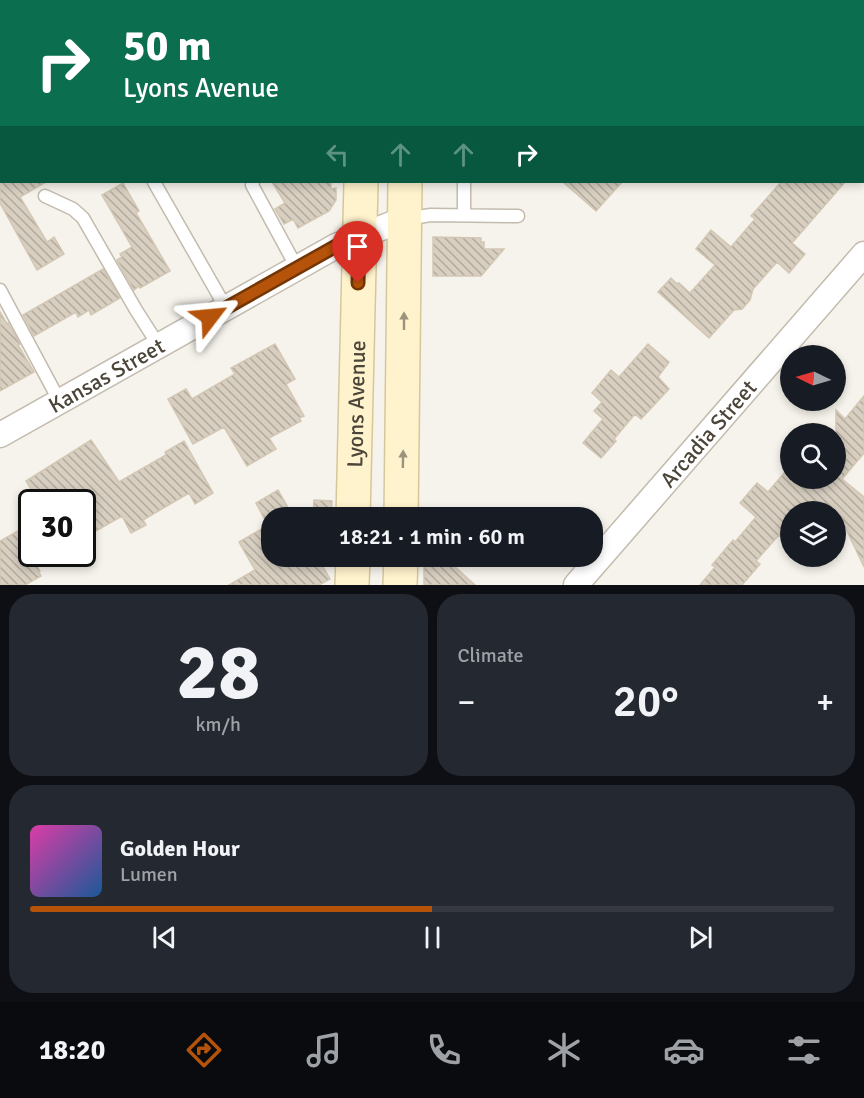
<!DOCTYPE html>
<meta charset="utf-8">
<style>
body{margin:0;font-family:Signika,sans-serif;background:#242831;color:#f1f3f6;height:100vh;display:flex;flex-direction:column;font-size:22px;white-space:nowrap}
*{box-sizing:border-box;margin:0}
p{font-size:20px;color:#9ea1a6}
.icon{flex:none;width:33px;height:33px;fill:none;stroke:currentColor;stroke-width:2;stroke-linecap:round;stroke-linejoin:round}
.map{position:relative;height:585px;overflow:hidden}
.sheet{display:flex;flex-direction:column;gap:9px;padding:9px;background:#0d0f14;flex:1}
.sheet>*{flex:none}
.top-card{position:absolute;left:0px;top:0px;width:864px;height:183px;box-shadow:0 3px 9px #0003;background:#0b6e4f;color:#fff;overflow:hidden}
.needle{width:39px;rotate:275deg}
.buttons{position:absolute;left:780px;top:345px;display:grid;gap:12px}
.buttons a{display:grid;place-items:center;width:66px;height:66px;border-radius:50%;background:#171b24;box-shadow:0 3px 9px #0003;font-size:30px}
.speed{position:absolute;left:18px;top:489px;display:flex;gap:12px;font-size:30px;font-weight:700;text-align:center}
.speed>*{display:grid;place-content:center;width:78px;height:78px;border-radius:50%;background:#171b24;box-shadow:0 3px 9px #0003;line-height:1}
.speed .limit{border:3px solid #111;border-radius:9px;background:#fff;color:#111}
.pin{position:absolute;display:grid;place-items:center;width:51px;height:51px;color:#fff;margin:-62px -26px;border-radius:50% 50% 50% 0;rotate:-45deg;box-shadow:0 0 6px #0007}
.pin .icon{rotate:45deg}
.me{position:absolute;width:66px;margin:-33px;rotate:61deg;stroke-linejoin:round;filter:drop-shadow(0 0 4px #0008)}
.turn{display:flex;align-items:center;gap:21px;height:126px;padding:0 24px;font-size:27px}
.turn .icon{width:78px;height:78px;stroke-width:2.5}
.turn b{display:block;font-size:42px;line-height:51px}
.lanes{display:flex;align-items:center;height:57px;padding:0 24px;background:#0003;justify-content:center;gap:30px;direction:ltr}
.lanes .off{opacity:.35}
.big{font-size:45px;font-weight:600;line-height:1.1}
.sheet .widget{flex:1;display:flex;flex-direction:column;justify-content:center;gap:9px;min-width:0;padding:0 21px;border-radius:24px;background:#242831}
.sheet .dial{align-items:center;gap:0}
.dial b{font-size:78px;line-height:1}
.song{display:flex;align-items:center;gap:18px}
.cover{width:72px;height:72px;border-radius:9px;background:linear-gradient(135deg,hsl(320 70% 55%),hsl(210 70% 35%))}
.played{height:6px;border-radius:3px;background:linear-gradient(90deg,#b45309 50%,#363941 50%)}
.keys{display:flex;justify-content:space-around;direction:ltr}
.heat{display:flex;justify-content:space-between;align-items:center;font-size:33px;direction:ltr}
.sheet .tiles{flex:1;display:grid;gap:9px;grid-template-columns:1fr 1fr}
.widget:last-child{grid-column:span 2}
.trip{position:absolute;left:261px;top:507px;width:342px;height:60px;border-radius:24px;background:#171b24;box-shadow:0 3px 9px #0003;font-weight:600;line-height:60px;text-align:center}
.tabs{display:flex;height:96px;justify-content:space-around;align-items:center;background:#090b0e;color:#9ea1a6}
.tabs .icon{width:42px;height:42px}
.tabs .selected{color:#b45309}
.tabs b{font-size:27px;color:#f1f3f6}
.map>svg:first-child{display:block}
</style>
<div class="map">
<svg width="864" height="585" viewBox="0 0 864 585">
<defs>
<pattern id="building-back-hatch" width="6" height="6" patternUnits="userSpaceOnUse" patternTransform="scale(1.5)"><rect width="6" height="6" fill="#d8cfc1"/><path d="M-1 5l2 2M0 0l6 6M5-1l2 2" fill="none" stroke="#b1aa9e"/></pattern>
</defs>
<rect width="100%" height="100%" fill="#f6f3ec"/>
<path fill="url(#building-back-hatch)" stroke="#d3c7b4" stroke-width="1.5" d="M0,182H46L20,197L47,242L54,237L64,254L37,270L0,203Z
M272,182H331V189L336,188V200L329,211L298,228L293,219L284,224L275,209L285,203Z
M563,182H622L596,211Z
M781,182H845L792,243L805,254L789,273L777,262L753,289L750,300L742,309L734,310L709,338L658,292L671,278L676,283H679L690,293L715,265L696,249L711,230L731,247L755,219L751,216Z
M123,183L139,211L136,213L170,271L140,288L139,286L134,290L117,260L122,257L120,254L132,247L102,195Z
M433,237L481,238V242H484V249H504L481,276H433Z
M103,269L120,298L91,315L89,310L78,317L76,312L34,336L23,315Z
M0,312L7,324L8,323L20,344L18,345L34,372L0,391Z
M275,344L295,379L286,384L304,416L299,418L301,421L269,438L276,449L247,466L224,427L193,444L168,399L186,389L192,399L235,374L231,368Z
M648,344L669,362L658,377L669,389L641,419L635,414L614,439L616,441L601,458L583,443L603,419L594,411L602,402L592,393L611,370L619,377Z
M864,396V453L842,479L864,497V567L838,512H790V546L779,535L756,561L760,564L742,585H700L715,567L712,565L733,540L735,542L756,517L740,503L757,483L768,492L790,466V479L836,478V410L845,419Z
M91,440L119,482L166,455L165,452L184,441L213,493L195,504L189,493L143,520L146,525L131,533L122,516L82,539V502H39L26,481Z
M278,490L294,518H264L256,503Z
M314,500L332,501L331,518H313Z
M32,523V557L40,571L39,572L41,576L25,585H0V541Z
M272,523V556H317L330,579L319,585H229L255,570L239,542Z
M424,556H443L475,585H424Z"/>
<g fill="none" stroke-linecap="round" stroke-linejoin="round">
<g stroke="#c2bbae" stroke-width="15">
<path id="service" d="M685,2V0
M154,182L226,308
M253,182L252,185L297,268
M464,182V215
M45,196L73,209L83,218L136,310L159,346
M405,219L431,215L518,216
M0,290L60,402"/>
</g>
<g stroke="#c2bbae" stroke-width="27">
<g id="minor">
<path id="s1" d="M0,435L336,246L404,219"/>
<path id="s2" d="M576,585L864,254"/>
</g>
</g>
<g stroke="#d6c79b" stroke-width="36">
<g id="secondary">
<path d="M365,2V0"/>
<path d="M410,2V0"/>
<path id="s3" d="M353,518L361,182"/>
<path d="M401,518L405,182"/>
<path d="M352,585L353,556"/>
<path d="M400,585L401,556"/>
</g>
</g>
<use href="#service" stroke="#fff" stroke-width="12"/>
<use href="#minor" stroke="#fff" stroke-width="24"/>
<use href="#secondary" stroke="#fff3cd" stroke-width="33"/>
</g>
<defs><path id="oneway-solid" d="M-6-.8H1V-3.2L6.5 0L1 3.2V.8H-6Z" transform="scale(1.5)"/></defs>
<g fill="#9c937c">
<use href="#oneway-solid" transform="translate(404 321) rotate(-90)"/>
<use href="#oneway-solid" transform="translate(403 459) rotate(-89)"/>
</g>
<g fill="none" stroke-linecap="round" stroke-linejoin="round">
<g stroke="#753606" stroke-width="15">
<path id="route" d="M210,317L336,246L359,236L358,283"/>
</g>
<use href="#route" stroke="#b45309" stroke-width="10"/>
</g>
<g text-anchor="middle" stroke-width="6" stroke-linejoin="round" paint-order="stroke">
<g font-size="22" fill="#4b4439" stroke="#fff">
<text dy="8" stroke="none"><textPath href="#s1" startOffset="122">Kansas Street</textPath></text>
<text dy="8" stroke="none"><textPath href="#s3" startOffset="114">Lyons Avenue</textPath></text>
<text dy="8" stroke="none"><textPath href="#s2" startOffset="201">Arcadia Street</textPath></text>
</g>
</g>
</svg>
<div class="buttons">
<a><svg class="needle" viewBox="-14 -14 28 28"><path d="M0-13l5 13h-10z" fill="#e53935"/><path d="M0 13l5-13h-10z" fill="#9ea1a6"/></svg></a>
<a><svg class="icon" aria-label="search" viewBox="0 0 24 24"><circle cx="10" cy="10" r="6"/><path d="M15 15l6 6"/></svg></a>
<a><svg class="icon" aria-label="layers" viewBox="0 0 24 24"><path d="M12 4l9 5-9 5-9-5zM3 14l9 5 9-5"/></svg></a>
</div>
<div class="speed"><div class="limit">30</div></div>
<div class="pin" style="left:358px;top:283px;background:#d93025"><svg class="icon" aria-label="arrive" viewBox="0 0 24 24"><path d="M6 21V4h12l-3 4 3 4H6"/></svg></div>
<svg class="me" style="left:210px;top:317px" viewBox="-20 -20 40 40"><path d="M0-17L14 15 0 8-14 15z" fill="#b45309" stroke="#fff" stroke-width="4"/></svg>
<div class="trip">18:21 · 1 min · 60 m</div>
<div class="top-card">
<div class="turn"><svg class="icon" aria-label="right" viewBox="0 0 24 24"><path d="M7 20v-9h11M14 6l5 5-5 5"/></svg><div><b>50 m</b>Lyons Avenue</div></div>
<div class="lanes"><svg class="icon off" aria-label="left" viewBox="0 0 24 24"><path d="M17 20v-9H6M10 6l-5 5 5 5"/></svg><svg class="icon off" aria-label="ahead" viewBox="0 0 24 24"><path d="M12 20V5M6 11l6-6 6 6"/></svg><svg class="icon off" aria-label="ahead" viewBox="0 0 24 24"><path d="M12 20V5M6 11l6-6 6 6"/></svg><svg class="icon" aria-label="right" viewBox="0 0 24 24"><path d="M7 20v-9h11M14 6l5 5-5 5"/></svg></div>
</div>
</div>
<section class="sheet">
<div class="tiles">
<div class="widget dial"><b>28</b><p>km/h</p></div>
<div class="widget"><p>Climate</p>
<div class="heat"><a>−</a><b class="big">20°</b><a>+</a></div>
</div>
<div class="widget">
<div class="song"><i class="cover"></i><div><b>Golden Hour</b><p>Lumen</p></div></div>
<div class="played"></div>
<div class="keys"><svg class="icon" aria-label="previous" viewBox="0 0 24 24"><path d="M18 5L8 12l10 7zM5 5v14"/></svg><svg class="icon" aria-label="pause" viewBox="0 0 24 24"><path d="M8 5v14M16 5v14"/></svg><svg class="icon" aria-label="next" viewBox="0 0 24 24"><path d="M6 5l10 7-10 7zM19 5v14"/></svg></div>
</div>
</div>
</section>
<nav class="tabs">
<b>18:20</b>
<svg class="icon selected" aria-label="directions" viewBox="0 0 24 24"><path d="M12 3l9 9-9 9-9-9zM9 14v-3h6M13 9l2 2-2 2"/></svg>
<svg class="icon" aria-label="music" viewBox="0 0 24 24"><path d="M9 18V5l10-2v13"/><circle cx="6" cy="18" r="3"/><circle cx="16" cy="16" r="3"/></svg>
<svg class="icon" aria-label="phone" viewBox="0 0 24 24"><path d="M5 4h4l2 5-3 2q2 4 5 5l2-3 5 2v4C11 20 4 13 5 4z"/></svg>
<svg class="icon" aria-label="climate" viewBox="0 0 24 24"><path d="M12 3v18M4 7l16 10M4 17L20 7"/></svg>
<svg class="icon" aria-label="car" viewBox="0 0 24 24"><path d="M5 17H2v-5l4-1 3-4h7l3 4 3 1v5h-3M9 17h6M6 11h13"/><circle cx="7" cy="17" r="2"/><circle cx="17" cy="17" r="2"/></svg>
<svg class="icon" aria-label="filters" viewBox="0 0 24 24"><path d="M4 7h16M4 17h16"/><circle cx="9" cy="7" r="2"/><circle cx="15" cy="17" r="2"/></svg>
</nav>
